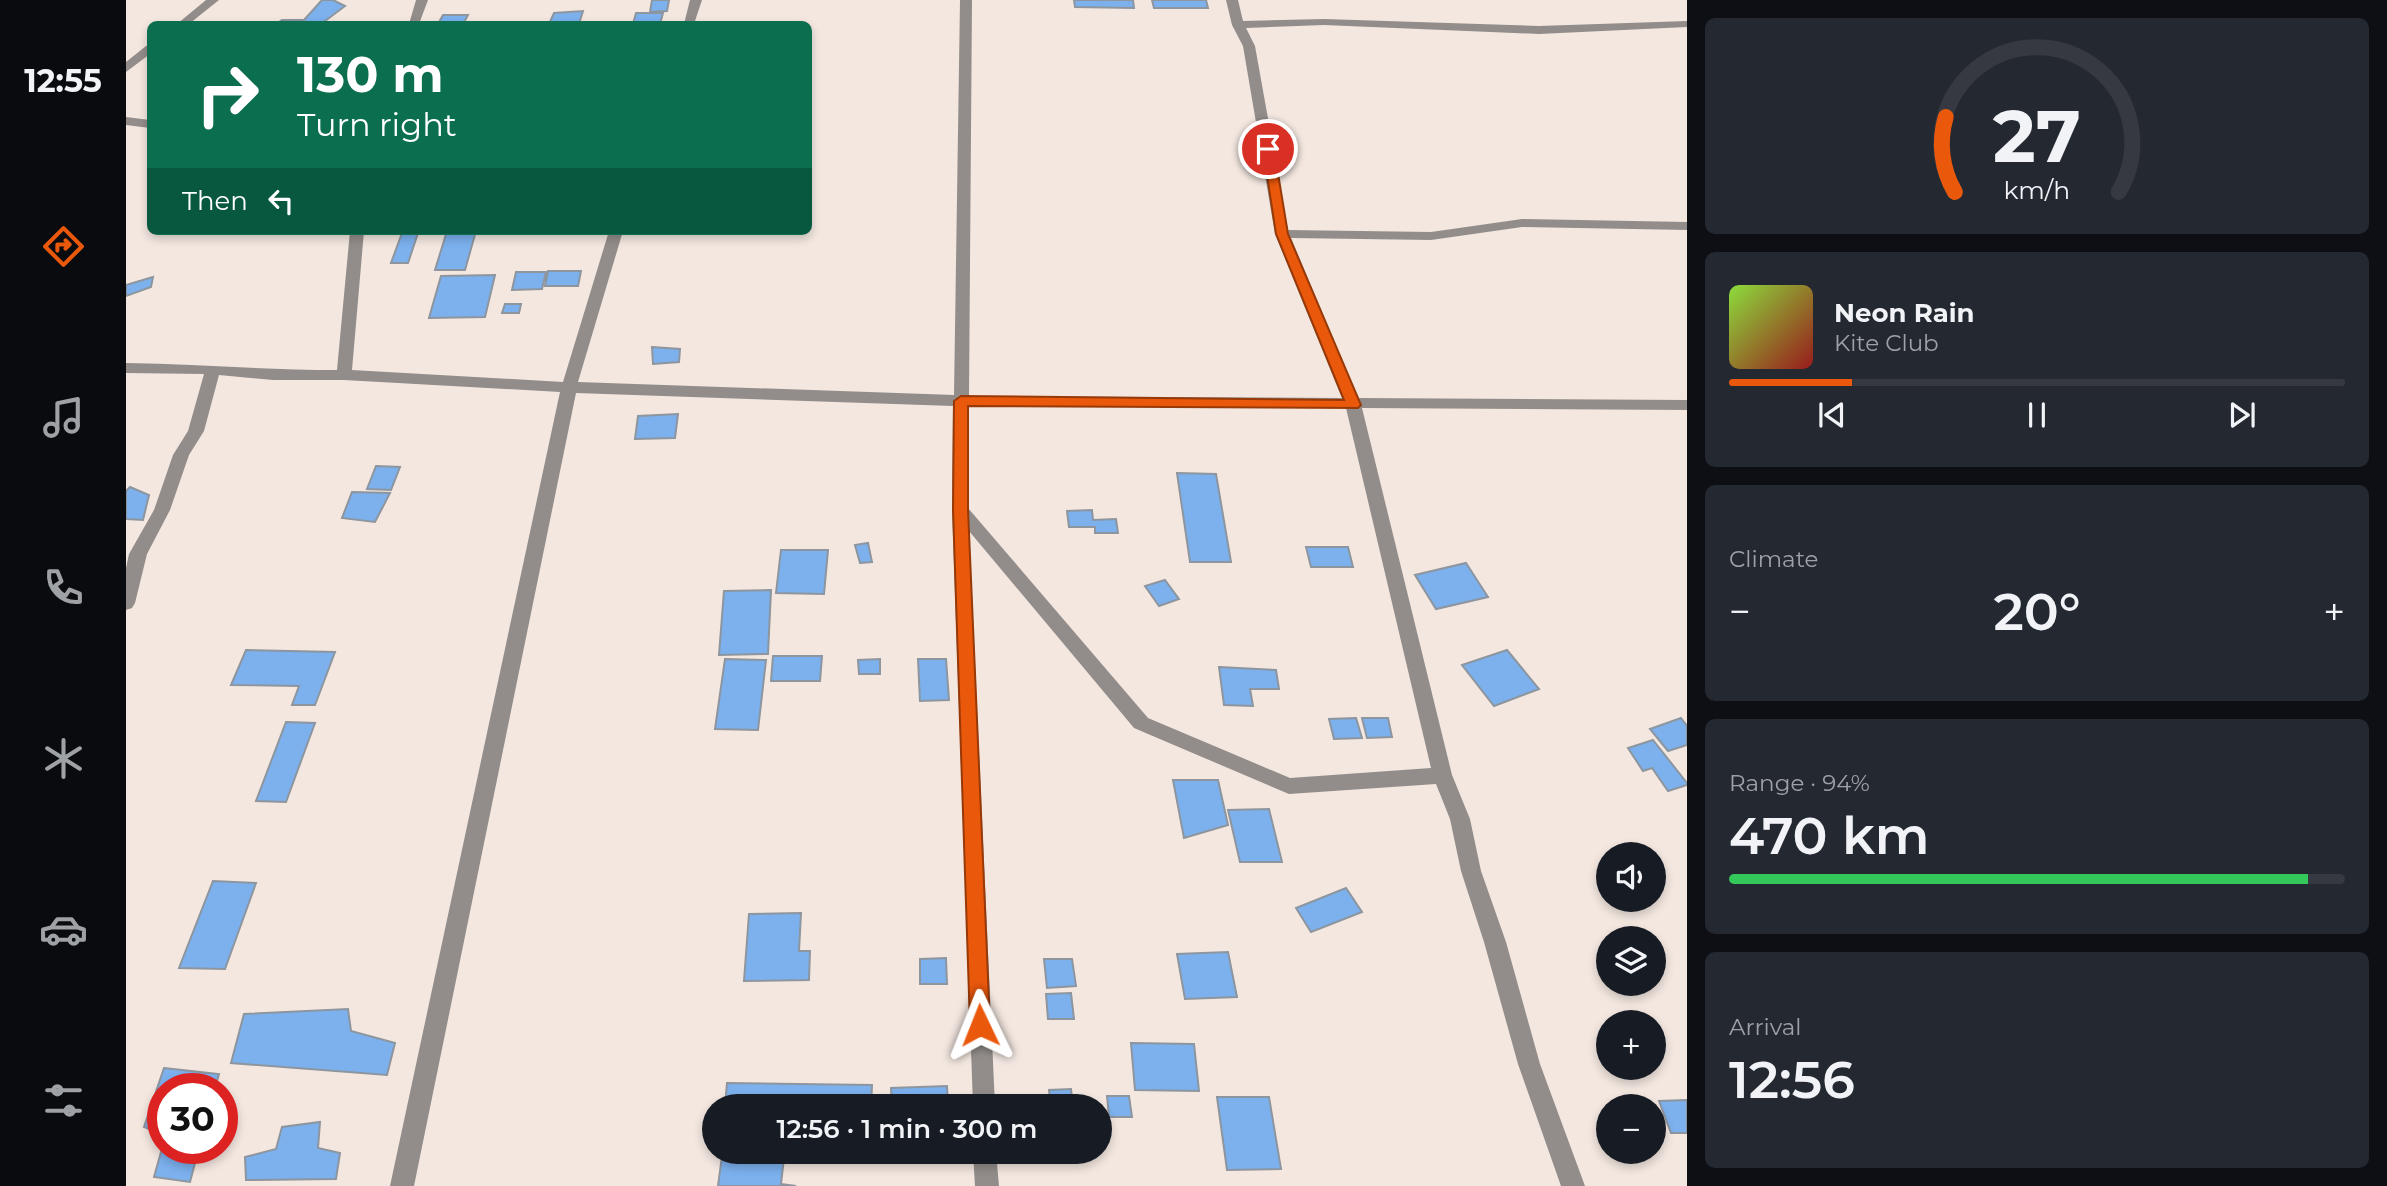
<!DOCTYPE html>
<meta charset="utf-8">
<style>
body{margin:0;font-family:Montserrat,sans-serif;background:#242831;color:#f1f3f6;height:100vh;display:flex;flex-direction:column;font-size:26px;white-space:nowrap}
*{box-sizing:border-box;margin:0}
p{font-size:23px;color:#9ea1a6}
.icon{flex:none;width:38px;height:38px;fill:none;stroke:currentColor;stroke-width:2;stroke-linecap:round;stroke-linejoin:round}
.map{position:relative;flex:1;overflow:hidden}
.side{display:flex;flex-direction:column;gap:18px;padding:18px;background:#0d0f14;width:700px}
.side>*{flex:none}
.guide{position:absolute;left:21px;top:21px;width:665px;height:214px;border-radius:10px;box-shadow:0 4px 10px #0003;background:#0b6e4f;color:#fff;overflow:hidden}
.buttons{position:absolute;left:1470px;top:842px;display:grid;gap:14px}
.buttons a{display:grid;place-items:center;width:70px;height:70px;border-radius:50%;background:#171b24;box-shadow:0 4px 10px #0003;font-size:35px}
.speed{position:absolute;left:21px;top:1073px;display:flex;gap:14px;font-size:35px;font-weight:700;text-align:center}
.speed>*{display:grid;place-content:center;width:91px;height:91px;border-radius:50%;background:#171b24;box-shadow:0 4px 10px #0003;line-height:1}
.speed .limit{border:10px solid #d22;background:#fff;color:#111}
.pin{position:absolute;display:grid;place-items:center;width:60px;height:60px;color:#fff;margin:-30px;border:4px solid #fff;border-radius:50%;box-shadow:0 2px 7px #0007}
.me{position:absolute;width:77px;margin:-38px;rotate:358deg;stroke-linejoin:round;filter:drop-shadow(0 0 5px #0008)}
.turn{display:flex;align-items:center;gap:24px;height:147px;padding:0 35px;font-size:32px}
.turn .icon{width:91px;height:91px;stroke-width:2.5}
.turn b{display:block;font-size:49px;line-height:60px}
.then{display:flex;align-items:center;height:66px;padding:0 35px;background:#0003;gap:14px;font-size:26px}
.big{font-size:52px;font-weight:600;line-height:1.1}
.side .card{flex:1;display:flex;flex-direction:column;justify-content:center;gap:10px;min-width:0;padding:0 24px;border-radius:10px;background:#242831}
.side .dial{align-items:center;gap:0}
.dial svg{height:182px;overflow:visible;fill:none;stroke:#363941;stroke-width:7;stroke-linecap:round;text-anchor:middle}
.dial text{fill:#f1f3f6;stroke:none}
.song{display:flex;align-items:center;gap:21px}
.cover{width:84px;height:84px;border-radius:10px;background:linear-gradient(135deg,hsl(90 70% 55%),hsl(0 70% 35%))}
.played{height:7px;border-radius:4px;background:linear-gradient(90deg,#ea580c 20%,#363941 20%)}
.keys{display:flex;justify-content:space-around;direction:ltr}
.heat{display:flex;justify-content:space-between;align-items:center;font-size:38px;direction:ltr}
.charge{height:10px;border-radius:5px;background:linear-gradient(90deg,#34c759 94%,#363941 0)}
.trip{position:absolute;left:576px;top:1094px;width:410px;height:70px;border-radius:35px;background:#171b24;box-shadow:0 4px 10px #0003;font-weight:600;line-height:70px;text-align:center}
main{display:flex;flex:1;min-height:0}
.tab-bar{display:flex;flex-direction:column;width:126px;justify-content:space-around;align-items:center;background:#090b0e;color:#9ea1a6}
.tab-bar .icon{width:49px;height:49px}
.tab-bar .on{color:#ea580c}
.tab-bar b{font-size:32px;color:#f1f3f6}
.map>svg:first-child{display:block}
</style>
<main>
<nav class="tab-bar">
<b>12:55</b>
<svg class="icon on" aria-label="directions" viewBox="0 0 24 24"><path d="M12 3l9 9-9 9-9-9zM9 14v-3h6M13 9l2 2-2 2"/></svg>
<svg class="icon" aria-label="music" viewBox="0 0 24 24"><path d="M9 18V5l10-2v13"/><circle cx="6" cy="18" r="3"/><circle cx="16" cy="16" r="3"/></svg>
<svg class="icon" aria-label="phone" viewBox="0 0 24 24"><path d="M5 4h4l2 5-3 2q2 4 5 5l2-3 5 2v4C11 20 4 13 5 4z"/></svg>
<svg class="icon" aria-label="climate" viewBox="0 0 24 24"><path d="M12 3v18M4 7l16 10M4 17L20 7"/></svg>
<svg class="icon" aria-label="car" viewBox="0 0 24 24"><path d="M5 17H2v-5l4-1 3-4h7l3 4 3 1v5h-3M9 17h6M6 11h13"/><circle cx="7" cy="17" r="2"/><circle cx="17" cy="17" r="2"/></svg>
<svg class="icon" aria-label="filters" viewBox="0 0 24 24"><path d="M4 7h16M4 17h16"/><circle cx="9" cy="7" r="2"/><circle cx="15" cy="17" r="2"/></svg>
</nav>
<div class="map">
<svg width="1561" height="1186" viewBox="0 0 1561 1186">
<rect width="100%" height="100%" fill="#f3e7e0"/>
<path fill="#7cb1ee" stroke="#8d959e" stroke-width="2" d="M196,0H207L219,6L195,24H150L156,20H178Z
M526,0H543L541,11L524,12Z
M948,0H1007L1008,8L949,7Z
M1026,0H1080L1082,8H1028Z
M457,11L453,24H423L428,13Z
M510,13H537L534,24H507Z
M317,15H342L337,24H312Z
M321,231H350L339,270H309Z
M276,233H292L282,263H265Z
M422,271H455L452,286H419Z
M390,272H420L416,289L386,290Z
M369,275L359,317L303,318L315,276Z
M27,277L25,287L0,296V285Z
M379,304H395L393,313H376Z
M526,347L554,349L553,362L527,364Z
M552,414L549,438L509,439L512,416Z
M250,466L274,467L265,490L241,489Z
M1051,473L1090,474L1105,562H1064Z
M4,487L23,495L17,520L0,519V491Z
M226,492L264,493L249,522L216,518Z
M966,510L967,520L990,519L992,533H969V527H943L941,511Z
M742,543L746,562L734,563L729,545Z
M1180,547H1222L1227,567H1185Z
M655,550H702L698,594L650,593Z
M1340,563L1362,597L1310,609L1289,575Z
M1039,580L1053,599L1033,606L1019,586Z
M645,590L642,654L593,655L598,591Z
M120,650L209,652L189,705H166L173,686L105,685Z
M1381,650L1413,689L1368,706L1336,665Z
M647,656H696L694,681H645Z
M599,659L640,660L632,730L589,729Z
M754,659V674H733L732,660Z
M792,659H820L823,700L794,701Z
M1093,667L1150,670L1153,689H1124L1127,706L1098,705Z
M1230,718L1236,738L1208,739L1203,719Z
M1236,718H1262L1266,737L1241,738Z
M1555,718L1561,726V745L1542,751L1524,729Z
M160,722L189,723L160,802L130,801Z
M1527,740L1561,783V785L1542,791L1526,768L1517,771L1502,748Z
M1047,780H1092L1102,825L1058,838Z
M1143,809L1156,862H1114L1102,810Z
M87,881L130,883L99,969L53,968Z
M1220,888L1236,912L1185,932L1170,908Z
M675,913L673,951H684L683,980L618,981L623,914Z
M1102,952L1111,997L1059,999L1051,954Z
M820,958L821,984H794V959Z
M918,959H946L950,986L921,988Z
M945,993L948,1019H922L920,994Z
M222,1009L225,1031L269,1043L261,1075L105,1063L118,1014Z
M1005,1043L1068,1044L1073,1091L1009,1090Z
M38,1068L93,1074L89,1088H37V1135L18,1127Z
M601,1083L746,1085L745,1106H599Z
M821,1086L822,1106H766L765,1088Z
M945,1089L947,1106H925L923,1090Z
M981,1096H1003L1006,1117H983Z
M1091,1097H1143L1155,1169L1101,1170Z
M1561,1100V1133H1545L1533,1101Z
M194,1122L192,1148L214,1153L210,1179L120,1180L119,1157L150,1149L156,1127Z
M37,1145V1148H73L64,1182L28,1177Z
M596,1156L658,1158L655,1184L670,1186H592Z"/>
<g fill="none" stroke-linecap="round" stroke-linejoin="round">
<path fill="#928d8a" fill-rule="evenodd" d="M80,0H93L63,24H51Z
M290,0H302L293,24H283Z
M564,0H576L568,24H558Z
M834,0H846L843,396L1216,398L1149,234L1117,46L1106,25L1100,0H1112L1117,21L1198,19L1413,26L1561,21V27L1413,34L1198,25L1120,28L1129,46L1162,230L1305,232L1396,219L1561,222V230L1396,227L1305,240L1165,238L1232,398L1561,400V410L1236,408L1326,775L1344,819L1355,871L1380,942L1414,1064L1459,1186H1435L1392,1064L1358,942L1335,871L1324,819L1310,784L1163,794L1008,728L843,531L869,1106H847L826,509L827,406L450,393L288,1186H264L434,392L218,380H147L93,375L78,431L63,455L44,510L21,554L9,603L6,608L0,610V568L3,554L28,510L47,455L62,431L78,374L0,373V363C71,364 140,370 211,370L224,231H238L226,370L437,382L483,231H497L452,382L828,395ZM843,406L1220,408L1305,768L1164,778L1022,718L842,508Z
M20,46H24V54L0,72V62Z
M0,117L24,120V128L0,125Z
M847,1152H870L873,1186H849Z"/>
</g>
<path fill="#ea580c" stroke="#983908" stroke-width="2" d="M1142,145L1148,149L1162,234L1235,405L1232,408L842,406V509L864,1025L861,1031L854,1034L847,1031L844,1025L827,509L828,401L835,396L1218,400L1150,234L1137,149Z"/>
</svg>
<div class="buttons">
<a><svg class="icon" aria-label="sound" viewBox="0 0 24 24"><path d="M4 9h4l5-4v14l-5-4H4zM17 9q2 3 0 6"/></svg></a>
<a><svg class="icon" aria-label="layers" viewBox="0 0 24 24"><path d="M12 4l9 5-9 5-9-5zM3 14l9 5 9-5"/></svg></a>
<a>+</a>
<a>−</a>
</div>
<div class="speed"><div class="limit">30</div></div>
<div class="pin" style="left:1142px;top:149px;background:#d93025"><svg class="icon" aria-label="arrive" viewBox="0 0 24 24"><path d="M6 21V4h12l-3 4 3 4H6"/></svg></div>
<svg class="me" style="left:854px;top:1025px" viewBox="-20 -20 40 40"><path d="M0-17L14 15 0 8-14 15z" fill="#ea580c" stroke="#fff" stroke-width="4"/></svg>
<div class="trip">12:56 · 1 min · 300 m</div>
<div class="guide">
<div class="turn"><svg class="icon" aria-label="right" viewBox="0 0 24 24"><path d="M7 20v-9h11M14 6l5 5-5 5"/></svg><div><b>130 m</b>Turn right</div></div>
<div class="then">Then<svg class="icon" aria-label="left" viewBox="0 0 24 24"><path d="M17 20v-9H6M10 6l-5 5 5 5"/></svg></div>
</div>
</div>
<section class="side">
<div class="card dial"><svg viewBox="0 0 100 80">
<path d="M14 69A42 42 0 1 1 86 69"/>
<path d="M14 69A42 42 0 0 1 10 36" stroke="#ea580c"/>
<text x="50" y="56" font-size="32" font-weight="700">27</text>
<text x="50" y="72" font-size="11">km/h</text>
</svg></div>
<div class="card">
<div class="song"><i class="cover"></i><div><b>Neon Rain</b><p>Kite Club</p></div></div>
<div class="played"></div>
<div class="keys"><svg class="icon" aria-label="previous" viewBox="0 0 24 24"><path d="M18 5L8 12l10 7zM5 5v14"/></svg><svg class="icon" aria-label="pause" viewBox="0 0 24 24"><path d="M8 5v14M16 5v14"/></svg><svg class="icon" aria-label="next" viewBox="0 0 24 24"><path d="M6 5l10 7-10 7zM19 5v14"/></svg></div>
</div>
<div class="card"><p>Climate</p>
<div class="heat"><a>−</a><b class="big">20°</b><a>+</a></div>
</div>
<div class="card"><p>Range · 94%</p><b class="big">470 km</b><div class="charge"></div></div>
<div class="card"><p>Arrival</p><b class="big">12:56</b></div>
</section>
</main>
